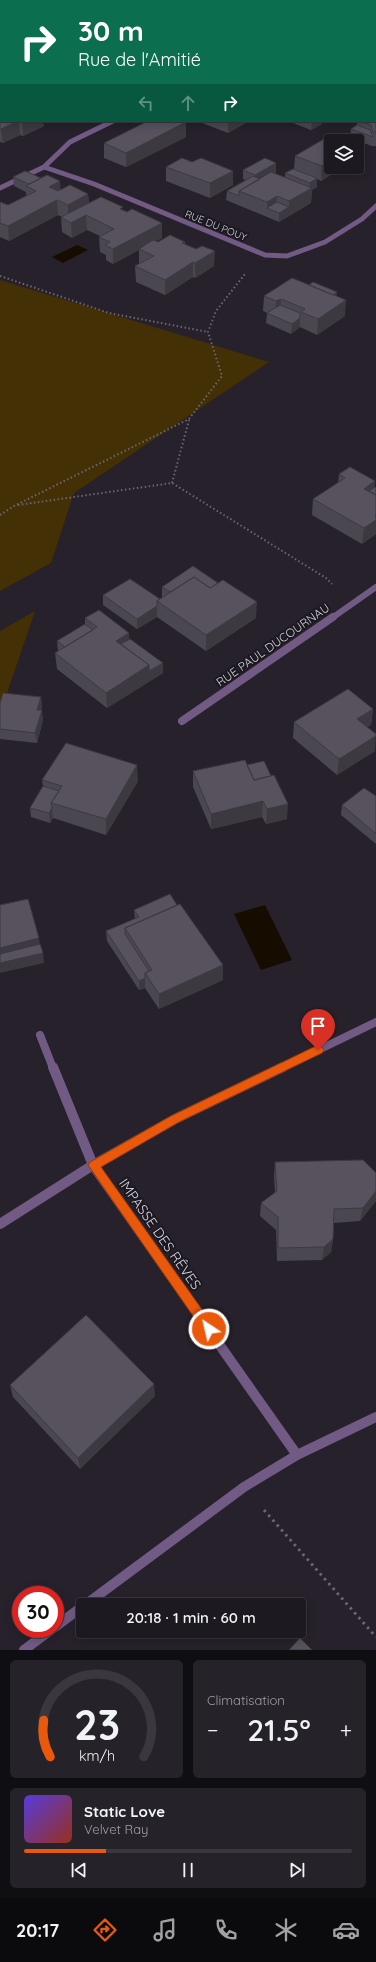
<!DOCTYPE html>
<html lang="fr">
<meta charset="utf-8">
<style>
body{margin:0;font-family:Quicksand,sans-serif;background:#252229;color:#f1f3f6;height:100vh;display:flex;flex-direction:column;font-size:15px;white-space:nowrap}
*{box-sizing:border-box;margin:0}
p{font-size:13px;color:#a0a0a5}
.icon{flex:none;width:22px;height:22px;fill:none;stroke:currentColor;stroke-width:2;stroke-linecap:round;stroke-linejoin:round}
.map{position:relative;height:1650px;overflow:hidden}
.drawer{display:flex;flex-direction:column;gap:10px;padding:10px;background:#0f0e12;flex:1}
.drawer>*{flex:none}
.hud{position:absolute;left:0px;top:0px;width:376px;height:122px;box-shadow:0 2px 10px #0003,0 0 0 1px #3a383e;background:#0b6e4f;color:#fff;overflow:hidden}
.tools{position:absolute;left:324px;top:134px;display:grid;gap:8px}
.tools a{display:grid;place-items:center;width:40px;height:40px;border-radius:4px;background:#1c1920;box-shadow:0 2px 10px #0003,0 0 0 1px #3a383e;font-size:20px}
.speed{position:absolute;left:12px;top:1586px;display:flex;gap:8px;font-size:20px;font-weight:700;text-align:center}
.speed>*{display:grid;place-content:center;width:52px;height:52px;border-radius:50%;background:#1c1920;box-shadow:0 2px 10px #0003,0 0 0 1px #3a383e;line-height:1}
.speed .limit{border:6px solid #d22;background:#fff;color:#111}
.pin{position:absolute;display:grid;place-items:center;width:34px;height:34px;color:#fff;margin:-41px -17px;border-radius:50% 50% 50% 0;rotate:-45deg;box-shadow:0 0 4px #0007}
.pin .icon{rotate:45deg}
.me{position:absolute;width:44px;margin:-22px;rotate:325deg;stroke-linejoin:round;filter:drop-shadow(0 0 3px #0008)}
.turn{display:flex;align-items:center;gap:14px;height:84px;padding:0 12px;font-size:18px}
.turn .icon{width:52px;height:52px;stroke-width:2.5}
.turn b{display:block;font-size:28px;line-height:34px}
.lanes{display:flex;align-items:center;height:38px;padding:0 12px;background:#0003;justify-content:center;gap:20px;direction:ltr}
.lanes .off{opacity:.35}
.big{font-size:30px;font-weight:600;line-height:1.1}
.drawer .card{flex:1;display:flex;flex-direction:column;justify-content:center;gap:6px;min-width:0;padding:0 14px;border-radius:6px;background:#252229}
.drawer .dial{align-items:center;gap:0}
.dial svg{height:104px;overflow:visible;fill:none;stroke:#3a383e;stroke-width:7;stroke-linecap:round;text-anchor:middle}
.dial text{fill:#f1f3f6;stroke:none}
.song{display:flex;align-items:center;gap:12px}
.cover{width:48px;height:48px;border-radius:6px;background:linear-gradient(135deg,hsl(250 70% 55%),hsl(10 70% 35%))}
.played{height:4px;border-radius:2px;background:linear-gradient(90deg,#ea580c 25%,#3a383e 25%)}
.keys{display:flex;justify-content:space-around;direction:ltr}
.heat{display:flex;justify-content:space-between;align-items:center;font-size:22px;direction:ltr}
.drawer .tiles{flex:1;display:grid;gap:10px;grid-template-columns:1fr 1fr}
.card:last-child{grid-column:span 2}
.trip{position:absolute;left:76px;top:1598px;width:230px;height:40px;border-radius:4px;background:#1c1920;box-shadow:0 2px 10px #0003,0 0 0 1px #3a383e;font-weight:600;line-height:40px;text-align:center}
.menu{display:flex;height:64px;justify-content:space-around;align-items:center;background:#0b0a0d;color:#a0a0a5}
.menu .icon{width:28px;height:28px}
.menu .on{color:#ea580c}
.menu b{font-size:18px;color:#f1f3f6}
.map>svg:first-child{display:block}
</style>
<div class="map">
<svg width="376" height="1650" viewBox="0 0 376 1650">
<rect width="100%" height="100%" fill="#26212a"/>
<path fill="#433005" d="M0,280L269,362L74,493L51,563L0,591Z
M35,611L0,714V631Z"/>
<path fill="#160c00" d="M77,245L88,250L63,263L52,257Z
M265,905L292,960L261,970L234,914Z"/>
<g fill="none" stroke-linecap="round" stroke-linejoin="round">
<path stroke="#6b666f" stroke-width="1.5" stroke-dasharray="1 2" stroke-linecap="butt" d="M219,0L222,1
M107,1L109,0"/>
<path stroke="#6b666f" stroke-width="2" stroke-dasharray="1.5 2.5" stroke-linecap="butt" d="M0,276L109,313L208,332
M172,483L189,420
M18,505L172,483L326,578L332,584
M0,515L14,506L189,419L222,376L208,332L216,311L245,274"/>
<path stroke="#6b666f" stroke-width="3" stroke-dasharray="2.5 4" stroke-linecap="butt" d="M264,1510L376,1637"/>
<path stroke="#715b85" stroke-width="5" d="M359,1L361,0
M44,167L94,184L265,255L287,256L325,242L362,219L376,206
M0,188L44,167L70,142L113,121"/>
<path stroke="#715b85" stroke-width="6" d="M332,618L376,587"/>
<path stroke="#715b85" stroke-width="8" d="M182,721L333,617
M40,1035L53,1068
M281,1068L376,1022"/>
<path stroke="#715b85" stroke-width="10" d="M53,1067L93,1165L297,1455L244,1487L85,1605
M0,1224L93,1165L175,1119L283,1067
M297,1455L376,1417
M55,1627L83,1606
M24,1650L52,1629"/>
</g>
<path fill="#4b4750" d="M0,0H18L19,1H1V29L0,28Z
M268,0H299L297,1H271Z
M375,46H376V61H375Z
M0,103L1,121H47L43,123L44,126L23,136L20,135L3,143L0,142Z
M376,110V146H372L350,138L351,129L357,125V121H375Z
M197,121H249L228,133Z
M288,121H322V124L311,130Z
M186,137L126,167L104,158V143Z
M295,156L331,167H343L321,181L317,179V187L312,190L311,203L279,222L226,200L227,191L246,180L243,179V170L276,163V172L274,173L285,178V173L294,169Z
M192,162L233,171V185L210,198L166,181V167Z
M13,177L61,190L88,194L89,203L123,210L162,223V238L156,241L158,242H185V244L214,266L195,278L193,277L165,295L136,282L135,266L140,264H139V250L113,264L106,260V255L100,252L99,237L100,236L87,230L72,238L62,232L61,217H62L58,215L9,241L0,237V202L8,205L26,196V192L14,186Z
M264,296H337L345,316L317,335L300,327L291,334L266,323L267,313L263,311Z
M339,474L376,488V534L362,544L312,515L313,499L338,483Z
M162,587L256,618L206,651L157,617L137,629L103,605V595L160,599L162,597Z
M85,618L130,639L163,673L107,708L57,669L55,653L58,651L57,641L85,624Z
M41,697L42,707L41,710L43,720L37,743L0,739V703Z
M373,709L371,725L367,727L375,751L337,775L293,738L294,722Z
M247,765L287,819L266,824L262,817L211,829L193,787V771Z
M42,780L138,781L106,835L53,818L50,823L31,817L30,808L43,786Z
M376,796V844L341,815L342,805Z
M134,910L223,980L159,1009L145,988L139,990L107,941L106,931L135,919Z
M275,1162L376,1173V1201L360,1221L334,1223L333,1239L331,1252L322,1260L277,1261L276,1230L260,1216L261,1203L275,1193L274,1176Z
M10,1385L155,1396L80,1469L13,1397Z"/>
<path fill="#3d3941" d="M3,0H18L19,1H2Z
M286,0H299L297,1H286Z
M376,35V43L375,44V36Z
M18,121H19L20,135L3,143L1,129Z
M24,121H47L43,123L44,126L34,131V122V131L23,136L22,122Z
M228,121H249L228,133Z
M312,121H322V124L311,130Z
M186,122V137L126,167V153Z
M331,160V167H343L321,181L322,166Z
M276,163V172L255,184V175Z
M233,171V185L210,198V183Z
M317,178V187L312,190L311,203L279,222V213L289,207V201L309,190L310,183Z
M60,181L61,196L49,187Z
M88,194L89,208L68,220V205Z
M277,196L276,211L267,208V217V202Z
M57,200L58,215L9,241L8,226Z
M86,215L87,230L72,238L71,223Z
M162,223V238L140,249H139V250L113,264V249Z
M215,251L214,266L195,278V263Z
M193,262V277L165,295V280Z
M337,292L336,302L328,299Z
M281,299L280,314L275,317L276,301Z
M346,300L345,316L317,335L318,319Z
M300,318V327L291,334L292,324Z
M375,481L374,497L364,489Z
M376,515V534L362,544L364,528Z
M257,602L256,618L206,651V635Z
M157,606V617L137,629V619Z
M129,633L130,649L124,652L116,641Z
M163,663V673L107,708L106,693L149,665Z
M41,697L42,707L38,720L37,710Z
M373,709L371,725L355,735L357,719Z
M42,710L43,720L37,743L35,733Z
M376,736L375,751L337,775L339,759Z
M137,765L138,781L106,835V819Z
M263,801L262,817L211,829V814Z
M288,804L287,819L266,824L267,809Z
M52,808L53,818L50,823L49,813Z
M39,938L41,953H43L44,963L0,973V948Z
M223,965V980L159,1009V994Z
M145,978V988L139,990V981Z
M376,1191V1201L360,1221L363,1208Z
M333,1239L331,1252L322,1260L324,1247Z
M154,1384L155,1396L80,1469L78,1458Z"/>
<path fill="#57525d" stroke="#3d3941" d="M213,0H219L222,1H211Z
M0,5H1V21L0,20Z
M0,103H1V121H18L1,129L0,128Z
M375,110H376V132H373L371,125L360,121H375Z
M148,121H183L186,122L126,153L104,143Z
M357,125L370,130L373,137L351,129Z
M329,136L343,141H331V160L322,166L295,156Z
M182,158L192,162L201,158L233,171L210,183L166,167Z
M265,158L276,163L255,175L243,170Z
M293,169L317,178L310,183L285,173Z
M25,171L41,178L29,184L13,177Z
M271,172L312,188L289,201L277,196L267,202L239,191Z
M47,175L60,181L49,187L58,191L70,185L88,194L68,205L57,200L8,226L0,223V202L8,205L36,191L26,186Z
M253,176L260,179L239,191V196L227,191Z
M101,197L123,207L120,209L127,212L132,209L162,223L113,249L105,245L110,242L99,237L114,229L86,215L71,223L61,217Z
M277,202L289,207L279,213L267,208Z
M170,235L185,242L182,243L196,249L202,246L215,251L195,263L193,262L165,280L135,266L154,256L139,249L153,240L158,242Z
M292,278L346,300L318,319L301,312L305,309L281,299L276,301L264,296Z
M313,282L337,292L333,295L309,285Z
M280,305L300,313V318L292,324L267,313Z
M350,467L375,481L364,489L376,495V515L375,516L376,517V520L364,528L313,499L345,478L339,474Z
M375,487L376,488V495L369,491Z
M193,566L218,583L210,588L194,577L170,592L162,587Z
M194,577L210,588L223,580L257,602L206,635L157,601Z
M130,579L160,599L157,601V606L137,619L103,595Z
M99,610L129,633L116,641L149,665L106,693L55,653L97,627L85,618Z
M85,624L93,630L65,647L57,641Z
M130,639L163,663L149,671V665L121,644Z
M348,689L373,709L357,719L376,734V736L339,759L294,722Z
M3,693L41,697L37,710H42L35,733L0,729V703Z
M66,743L137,765L106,819L51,803L62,786L42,780Z
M245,760L254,780L274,775L288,804L267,809L263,801L211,814L193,771Z
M264,761L271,776L254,780L247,765Z
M43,786L59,791L51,803L52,808L49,813L30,808Z
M364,788L376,796V834L342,805Z
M170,894L177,905L125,928V934L149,971L145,973V978L139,981L106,931L139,917L134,910Z
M28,899L39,938L0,948V905Z
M180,904L223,965L159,994L145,973L152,970L125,928Z
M40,944L43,953L0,963V954Z
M363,1160L376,1173V1191L363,1208L334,1209L333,1239L324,1247L278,1248V1217L261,1203L277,1191L275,1162Z
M86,1315L154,1384L78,1458L10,1385Z
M300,1638L312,1650H289Z"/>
<path fill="#ea580c" stroke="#983908" d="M318,1045L322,1047L324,1050L322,1053L179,1122L101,1167L213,1325L215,1329L213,1333L209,1335L205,1333L88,1165L90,1162L171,1116Z"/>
<g text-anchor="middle" stroke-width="4" stroke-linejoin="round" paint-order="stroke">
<g font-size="10" fill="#d6d3da" stroke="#1c1821">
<text transform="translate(216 225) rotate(22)" y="4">RUE DU POUY</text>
</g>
<g font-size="12" fill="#d6d3da" stroke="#1c1821">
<text transform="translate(273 645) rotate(-35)" y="4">RUE PAUL DUCOURNAU</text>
</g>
<g font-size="14" fill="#d6d3da" stroke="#1c1821">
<text transform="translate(160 1234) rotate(55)" y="5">IMPASSE DES RÊVES</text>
</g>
</g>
</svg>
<div class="tools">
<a><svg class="icon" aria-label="layers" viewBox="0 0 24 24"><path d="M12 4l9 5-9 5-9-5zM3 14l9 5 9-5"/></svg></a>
</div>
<div class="speed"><div class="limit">30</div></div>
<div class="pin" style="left:318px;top:1050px;background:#d93025"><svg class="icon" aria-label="arrive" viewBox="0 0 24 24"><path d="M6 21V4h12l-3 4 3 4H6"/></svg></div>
<svg class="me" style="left:209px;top:1329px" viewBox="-20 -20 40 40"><circle r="17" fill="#ea580c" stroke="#fff" stroke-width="3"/><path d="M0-11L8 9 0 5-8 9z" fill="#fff"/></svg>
<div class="trip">20:18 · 1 min · 60 m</div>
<div class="hud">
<div class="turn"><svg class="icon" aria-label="right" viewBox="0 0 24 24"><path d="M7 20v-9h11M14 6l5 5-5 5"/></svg><div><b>30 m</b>Rue de l'Amitié</div></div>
<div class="lanes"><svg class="icon off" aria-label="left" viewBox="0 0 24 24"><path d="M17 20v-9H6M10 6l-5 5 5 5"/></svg><svg class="icon off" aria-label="ahead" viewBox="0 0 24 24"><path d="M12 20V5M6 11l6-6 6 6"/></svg><svg class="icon" aria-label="right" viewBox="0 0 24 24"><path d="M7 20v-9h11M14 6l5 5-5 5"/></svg></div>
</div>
</div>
<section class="drawer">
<div class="tiles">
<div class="card dial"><svg viewBox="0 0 100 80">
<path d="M14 69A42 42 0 1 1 86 69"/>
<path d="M14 69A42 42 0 0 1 9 41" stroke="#ea580c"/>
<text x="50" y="56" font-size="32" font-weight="700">23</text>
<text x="50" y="72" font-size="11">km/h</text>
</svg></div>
<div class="card"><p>Climatisation</p>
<div class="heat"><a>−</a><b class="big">21.5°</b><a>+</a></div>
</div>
<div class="card">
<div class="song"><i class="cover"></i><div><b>Static Love</b><p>Velvet Ray</p></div></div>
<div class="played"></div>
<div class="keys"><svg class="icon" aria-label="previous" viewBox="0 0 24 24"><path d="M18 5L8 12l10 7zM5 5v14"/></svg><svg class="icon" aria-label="pause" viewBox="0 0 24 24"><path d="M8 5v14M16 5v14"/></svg><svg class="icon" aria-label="next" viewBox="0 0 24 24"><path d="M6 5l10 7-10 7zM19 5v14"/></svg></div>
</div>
</div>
</section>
<nav class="menu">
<b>20:17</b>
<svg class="icon on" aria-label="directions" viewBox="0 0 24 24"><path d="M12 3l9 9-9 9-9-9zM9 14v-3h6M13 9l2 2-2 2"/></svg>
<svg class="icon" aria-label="music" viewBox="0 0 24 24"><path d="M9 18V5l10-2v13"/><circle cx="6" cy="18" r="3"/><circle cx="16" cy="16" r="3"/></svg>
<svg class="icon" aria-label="phone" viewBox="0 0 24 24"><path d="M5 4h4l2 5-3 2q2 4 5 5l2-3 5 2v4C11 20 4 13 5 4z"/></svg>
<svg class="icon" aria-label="climate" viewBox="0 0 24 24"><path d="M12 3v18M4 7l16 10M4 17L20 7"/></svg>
<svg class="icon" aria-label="car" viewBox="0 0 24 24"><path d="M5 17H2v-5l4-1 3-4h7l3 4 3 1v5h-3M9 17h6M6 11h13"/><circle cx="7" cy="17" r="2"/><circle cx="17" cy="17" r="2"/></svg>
</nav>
